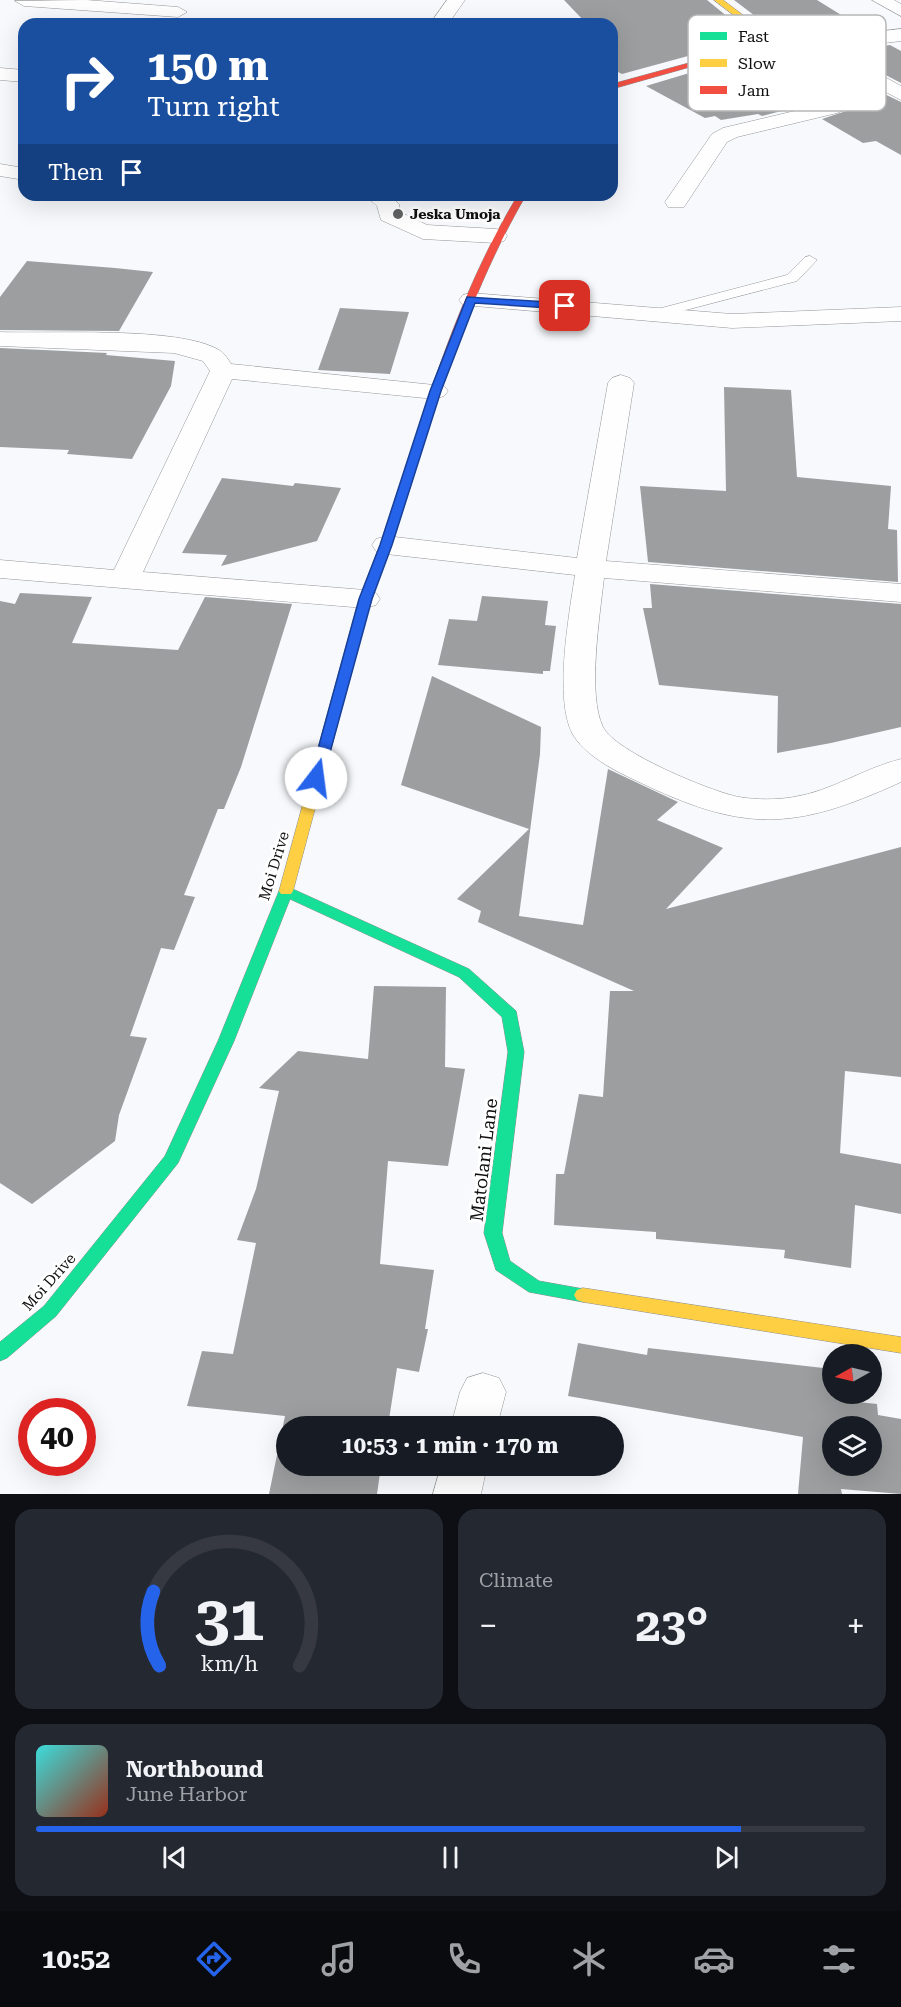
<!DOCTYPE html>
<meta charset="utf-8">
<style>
body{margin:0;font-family:"Roboto Serif",serif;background:#242831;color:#f1f3f6;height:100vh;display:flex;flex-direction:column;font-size:22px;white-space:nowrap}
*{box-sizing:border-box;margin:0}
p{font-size:20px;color:#9ea1a6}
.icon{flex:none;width:33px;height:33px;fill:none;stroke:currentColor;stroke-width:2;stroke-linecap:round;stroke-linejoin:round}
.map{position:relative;height:1494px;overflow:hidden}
.side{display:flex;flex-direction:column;gap:15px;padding:15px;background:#0d0f14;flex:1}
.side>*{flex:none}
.top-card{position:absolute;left:18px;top:18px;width:600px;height:183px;border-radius:18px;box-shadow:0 6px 24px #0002;background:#1a4fa0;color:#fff;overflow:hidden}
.needle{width:39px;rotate:262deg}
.fabs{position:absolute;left:822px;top:1344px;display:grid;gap:12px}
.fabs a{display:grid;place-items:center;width:60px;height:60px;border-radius:50%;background:#171b24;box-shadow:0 6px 24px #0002;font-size:30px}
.speed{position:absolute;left:18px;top:1398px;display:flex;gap:12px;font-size:30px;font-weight:700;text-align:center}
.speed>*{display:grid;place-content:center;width:78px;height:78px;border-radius:50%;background:#171b24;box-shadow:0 6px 24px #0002;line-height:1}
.speed .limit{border:9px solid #d22;background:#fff;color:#111}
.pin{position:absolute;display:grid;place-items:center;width:51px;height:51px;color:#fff;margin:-26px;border-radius:12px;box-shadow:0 3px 9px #0006}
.me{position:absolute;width:66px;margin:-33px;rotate:15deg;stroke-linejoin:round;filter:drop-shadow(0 0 4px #0008)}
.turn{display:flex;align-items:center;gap:21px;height:126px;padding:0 30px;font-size:27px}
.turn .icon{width:78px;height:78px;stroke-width:2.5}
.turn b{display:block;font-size:42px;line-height:51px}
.then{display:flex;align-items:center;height:57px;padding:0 30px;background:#0003;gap:12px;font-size:22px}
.big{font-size:45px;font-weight:700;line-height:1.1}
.side .card{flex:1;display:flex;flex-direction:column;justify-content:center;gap:9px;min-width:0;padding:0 21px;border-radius:18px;background:#242831}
.side .dial{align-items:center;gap:0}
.dial svg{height:156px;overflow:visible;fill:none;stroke:#363941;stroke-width:7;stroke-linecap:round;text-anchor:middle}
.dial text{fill:#f1f3f6;stroke:none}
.song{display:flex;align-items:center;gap:18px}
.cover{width:72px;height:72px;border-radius:9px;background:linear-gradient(135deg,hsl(180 70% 55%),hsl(10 70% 35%))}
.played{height:6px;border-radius:3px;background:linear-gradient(90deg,#2563eb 85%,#363941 85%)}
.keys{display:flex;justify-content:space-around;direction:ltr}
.heat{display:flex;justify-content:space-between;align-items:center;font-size:33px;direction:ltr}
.side .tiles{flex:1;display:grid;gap:15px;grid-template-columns:1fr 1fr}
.card:last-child{grid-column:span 2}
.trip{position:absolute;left:276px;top:1416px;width:348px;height:60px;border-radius:30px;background:#171b24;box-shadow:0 6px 24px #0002;font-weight:700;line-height:60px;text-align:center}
.tabs{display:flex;height:96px;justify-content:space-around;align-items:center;background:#090b0e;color:#9ea1a6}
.tabs .icon{width:42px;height:42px}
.tabs .active{color:#2563eb}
.tabs b{font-size:27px;color:#f1f3f6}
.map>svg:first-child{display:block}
</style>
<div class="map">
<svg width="901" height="1494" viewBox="0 0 901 1494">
<rect width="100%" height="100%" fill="#f7f9fc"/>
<path fill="#9c9ea0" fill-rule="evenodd" d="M564,0H707L761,44L688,56L622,74L612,69V24H587Z
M734,0H817L867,31L787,40Z
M890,45L901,51V83L853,58L842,66L856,78L836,97L762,116L758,114L721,120L715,116L705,118L646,86L696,71Z
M874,89L901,102V155L876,141L863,143L822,119L852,109Z
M27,261L115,268L153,272L119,331L0,330V297Z
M340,308L409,312L390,374L318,370Z
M0,348L107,353L106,355L175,361L171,386L132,459L67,454L69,450L0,447Z
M724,387L791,390L797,477L891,486L888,529L897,530L898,582L648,562L640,486L726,491Z
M222,478L293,486L295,483L341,488L317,541L221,566L227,555L182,553Z
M650,584L901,604V727L831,743L777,753L778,696L659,685L643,608H652Z
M20,593L92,597L72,643L178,650L205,597L292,604L241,767L224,809H218L184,895L195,897L174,950L161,948L130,1036L147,1038L119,1115L115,1141L32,1204L0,1183V601L15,604Z
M482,596L548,601L545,625L556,626L550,671H543V674L438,665L449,619L477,621Z
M432,676L541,727L540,754L519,916L583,925L608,769L678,802L657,820L723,848L666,909L901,847V1077L845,1071L840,1153L901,1164V1214L855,1205L851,1268L784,1258L785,1250L656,1239V1232L554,1225L556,1174H564L579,1094L603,1097L610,991H634L478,922L481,911L457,899L529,829L401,785Z
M374,986L446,987L445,1067L465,1069L448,1166L388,1161L380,1264L434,1270L425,1329H428L419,1372L397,1368L388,1426H286V1466H381L377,1494H269L285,1416L187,1406L202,1351L233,1354L256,1243L237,1240L256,1189L279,1091L259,1088L298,1051L368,1059Z
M578,1343L647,1355L648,1348L832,1369V1394H849V1401L877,1404L878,1415L901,1419V1494L841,1489L842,1494H798L803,1437L568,1396ZM832,1426H872V1466H832Z"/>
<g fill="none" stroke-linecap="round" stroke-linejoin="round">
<g stroke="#949596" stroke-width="1">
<path id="lane" d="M810,256L817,260L797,281L659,317L652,313L654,310L787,275L805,257Z"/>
</g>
<g stroke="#949596" stroke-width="1">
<path id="street" d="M86,0L178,7L187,12L178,17L24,6L15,1Z
M447,0H465L448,24H430Z
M872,0H894L901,4V16Z
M901,29V41L784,55L774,49L784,43Z
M854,60L901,86V100L874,86L851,107L837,113L737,137L727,142L684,207H668L665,202L712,134L723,128L824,104L837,99L860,78L844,66Z
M0,68L24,70V82L0,80Z
M0,164L24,168V180L0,176Z
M365,195H390L399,204L400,212L427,225L496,229L504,231L507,236L504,241L496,243L423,239L381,220L377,206Z
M471,293L732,314L901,307V321L732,328L463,305L459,300L463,295Z
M0,332C51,334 179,326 219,350C224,353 228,359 231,364L444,386L448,391L444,396L435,399L232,379L143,572L365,590L376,593L380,599L376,605L365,608L0,578V560L114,570L210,371L203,361L174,353L0,346Z
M621,375L630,378L634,383L606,561L901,584V602L604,578C600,614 587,695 603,727C615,752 712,792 739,797C757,800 776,800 794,797C832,791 864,768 901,759V782C794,831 744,833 637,781C615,771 584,755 572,733C554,697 569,615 575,575L386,554L376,551L372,545L376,539L386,536L577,558L608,383L612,378Z
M483,1373L499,1378L506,1392L497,1426H451L460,1392L467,1378Z
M441,1466H487L481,1494H433Z"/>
</g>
<g stroke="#8b8c8d" stroke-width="1">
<path id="fast" d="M286,886L469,969L516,1011L524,1052L502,1233L510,1261L539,1281L589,1290L592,1295L589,1300L583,1302L529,1292L496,1270L484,1233L508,1052L502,1017L459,977L290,899L234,1041L178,1163L56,1316L7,1358L0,1361V1342L44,1306L165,1156L218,1041L279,891Z"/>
</g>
<g stroke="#8b8c8d" stroke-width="1">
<path id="slow" d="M714,0H723L788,49L781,51Z
M421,433L426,436L392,545L371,599L293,891L291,894H281L279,891L359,599L380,545L416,436Z
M583,1288L901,1337V1353L583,1302L577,1300L574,1295L577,1290Z"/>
</g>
<g stroke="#8b8c8d" stroke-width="1">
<path id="jam" d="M784,47H787V51L697,65L612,89V84L696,61Z
M518,195H526C482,271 453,352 426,436L421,439L417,438L416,436C443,352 472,271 518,195Z"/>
</g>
<use href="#lane" fill="#fefeff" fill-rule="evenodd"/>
<use href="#street" fill="#fefeff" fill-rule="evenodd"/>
<use href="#fast" fill="#16e098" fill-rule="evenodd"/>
<use href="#slow" fill="#ffcf43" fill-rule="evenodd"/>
<use href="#jam" fill="#f24e42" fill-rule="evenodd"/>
</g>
<path fill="#2563eb" stroke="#184099" stroke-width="1.5" d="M467,297L565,303L570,306L565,309L475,303L441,391L392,545L372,599L323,778L321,782H312L310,778L359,599L380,545L430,391Z"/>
<circle fill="#616263" stroke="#fff" stroke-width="2" cx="398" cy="214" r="6"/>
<g text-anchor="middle" stroke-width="6" stroke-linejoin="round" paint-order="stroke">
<g font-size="14" font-weight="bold" fill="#101010" stroke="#fff" text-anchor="start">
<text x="410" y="219">Jeska Umoja</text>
</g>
<g font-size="15" fill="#101010" stroke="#fff">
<text transform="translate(274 866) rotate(-73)" y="5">Moi Drive</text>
<text transform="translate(49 1282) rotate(-48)" y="5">Moi Drive</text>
</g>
<g font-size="18" fill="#101010" stroke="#fff">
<text transform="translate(484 1160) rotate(-83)" y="6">Matolani Lane</text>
</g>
</g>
<rect x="688" y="15" width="198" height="96" rx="9" fill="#fff" stroke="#b7b7b7" stroke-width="1.5"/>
<rect x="700" y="32" width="27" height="8" fill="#16e098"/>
<rect x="700" y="59" width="27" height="8" fill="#ffcf43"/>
<rect x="700" y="86" width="27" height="8" fill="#f24e42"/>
<g font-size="16" fill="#101010">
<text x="738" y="42">Fast</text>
<text x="738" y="69">Slow</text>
<text x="738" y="96">Jam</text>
</g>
</svg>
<div class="fabs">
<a><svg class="needle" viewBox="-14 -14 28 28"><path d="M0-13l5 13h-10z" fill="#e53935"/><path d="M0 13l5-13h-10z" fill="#9ea1a6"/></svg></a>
<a><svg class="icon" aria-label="layers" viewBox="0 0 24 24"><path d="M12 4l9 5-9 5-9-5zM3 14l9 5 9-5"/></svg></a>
</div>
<div class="speed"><div class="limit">40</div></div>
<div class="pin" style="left:565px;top:306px;background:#d93025"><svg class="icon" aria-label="arrive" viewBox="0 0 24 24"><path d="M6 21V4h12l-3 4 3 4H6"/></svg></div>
<svg class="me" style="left:316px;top:778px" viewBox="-20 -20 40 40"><circle r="19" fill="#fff"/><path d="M0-13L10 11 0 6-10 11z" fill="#2563eb"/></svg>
<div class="trip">10:53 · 1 min · 170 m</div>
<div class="top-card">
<div class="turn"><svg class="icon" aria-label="right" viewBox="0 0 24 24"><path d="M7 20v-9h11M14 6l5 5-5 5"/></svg><div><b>150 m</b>Turn right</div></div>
<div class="then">Then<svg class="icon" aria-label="arrive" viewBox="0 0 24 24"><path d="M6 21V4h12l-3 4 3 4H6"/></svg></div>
</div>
</div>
<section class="side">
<div class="tiles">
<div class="card dial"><svg viewBox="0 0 100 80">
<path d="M14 69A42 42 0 1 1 86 69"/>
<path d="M14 69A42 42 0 0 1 11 31" stroke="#2563eb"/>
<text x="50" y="56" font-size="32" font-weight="700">31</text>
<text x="50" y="72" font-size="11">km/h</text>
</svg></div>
<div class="card"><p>Climate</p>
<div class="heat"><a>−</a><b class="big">23°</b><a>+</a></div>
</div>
<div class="card">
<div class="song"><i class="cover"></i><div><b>Northbound</b><p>June Harbor</p></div></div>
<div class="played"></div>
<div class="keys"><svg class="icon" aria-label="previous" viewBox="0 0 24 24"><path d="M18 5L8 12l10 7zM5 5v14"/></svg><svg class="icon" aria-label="pause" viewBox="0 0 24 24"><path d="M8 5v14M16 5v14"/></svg><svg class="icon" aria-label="next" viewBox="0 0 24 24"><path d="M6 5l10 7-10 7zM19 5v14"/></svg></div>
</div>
</div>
</section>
<nav class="tabs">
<b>10:52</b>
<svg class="icon active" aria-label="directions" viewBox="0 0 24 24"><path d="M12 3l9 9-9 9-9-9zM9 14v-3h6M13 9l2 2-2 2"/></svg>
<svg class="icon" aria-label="music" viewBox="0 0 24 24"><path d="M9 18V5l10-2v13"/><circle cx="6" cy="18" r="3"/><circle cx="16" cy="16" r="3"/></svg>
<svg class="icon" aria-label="phone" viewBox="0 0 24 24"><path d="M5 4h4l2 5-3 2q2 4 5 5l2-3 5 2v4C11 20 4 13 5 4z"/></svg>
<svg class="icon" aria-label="climate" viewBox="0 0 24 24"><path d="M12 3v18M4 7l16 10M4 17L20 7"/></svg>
<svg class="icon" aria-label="car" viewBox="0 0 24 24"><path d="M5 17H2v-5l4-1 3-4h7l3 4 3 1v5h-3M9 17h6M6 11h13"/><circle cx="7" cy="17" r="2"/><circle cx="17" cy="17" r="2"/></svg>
<svg class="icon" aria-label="filters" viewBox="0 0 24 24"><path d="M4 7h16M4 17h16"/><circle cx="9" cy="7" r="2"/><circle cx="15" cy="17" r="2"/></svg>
</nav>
